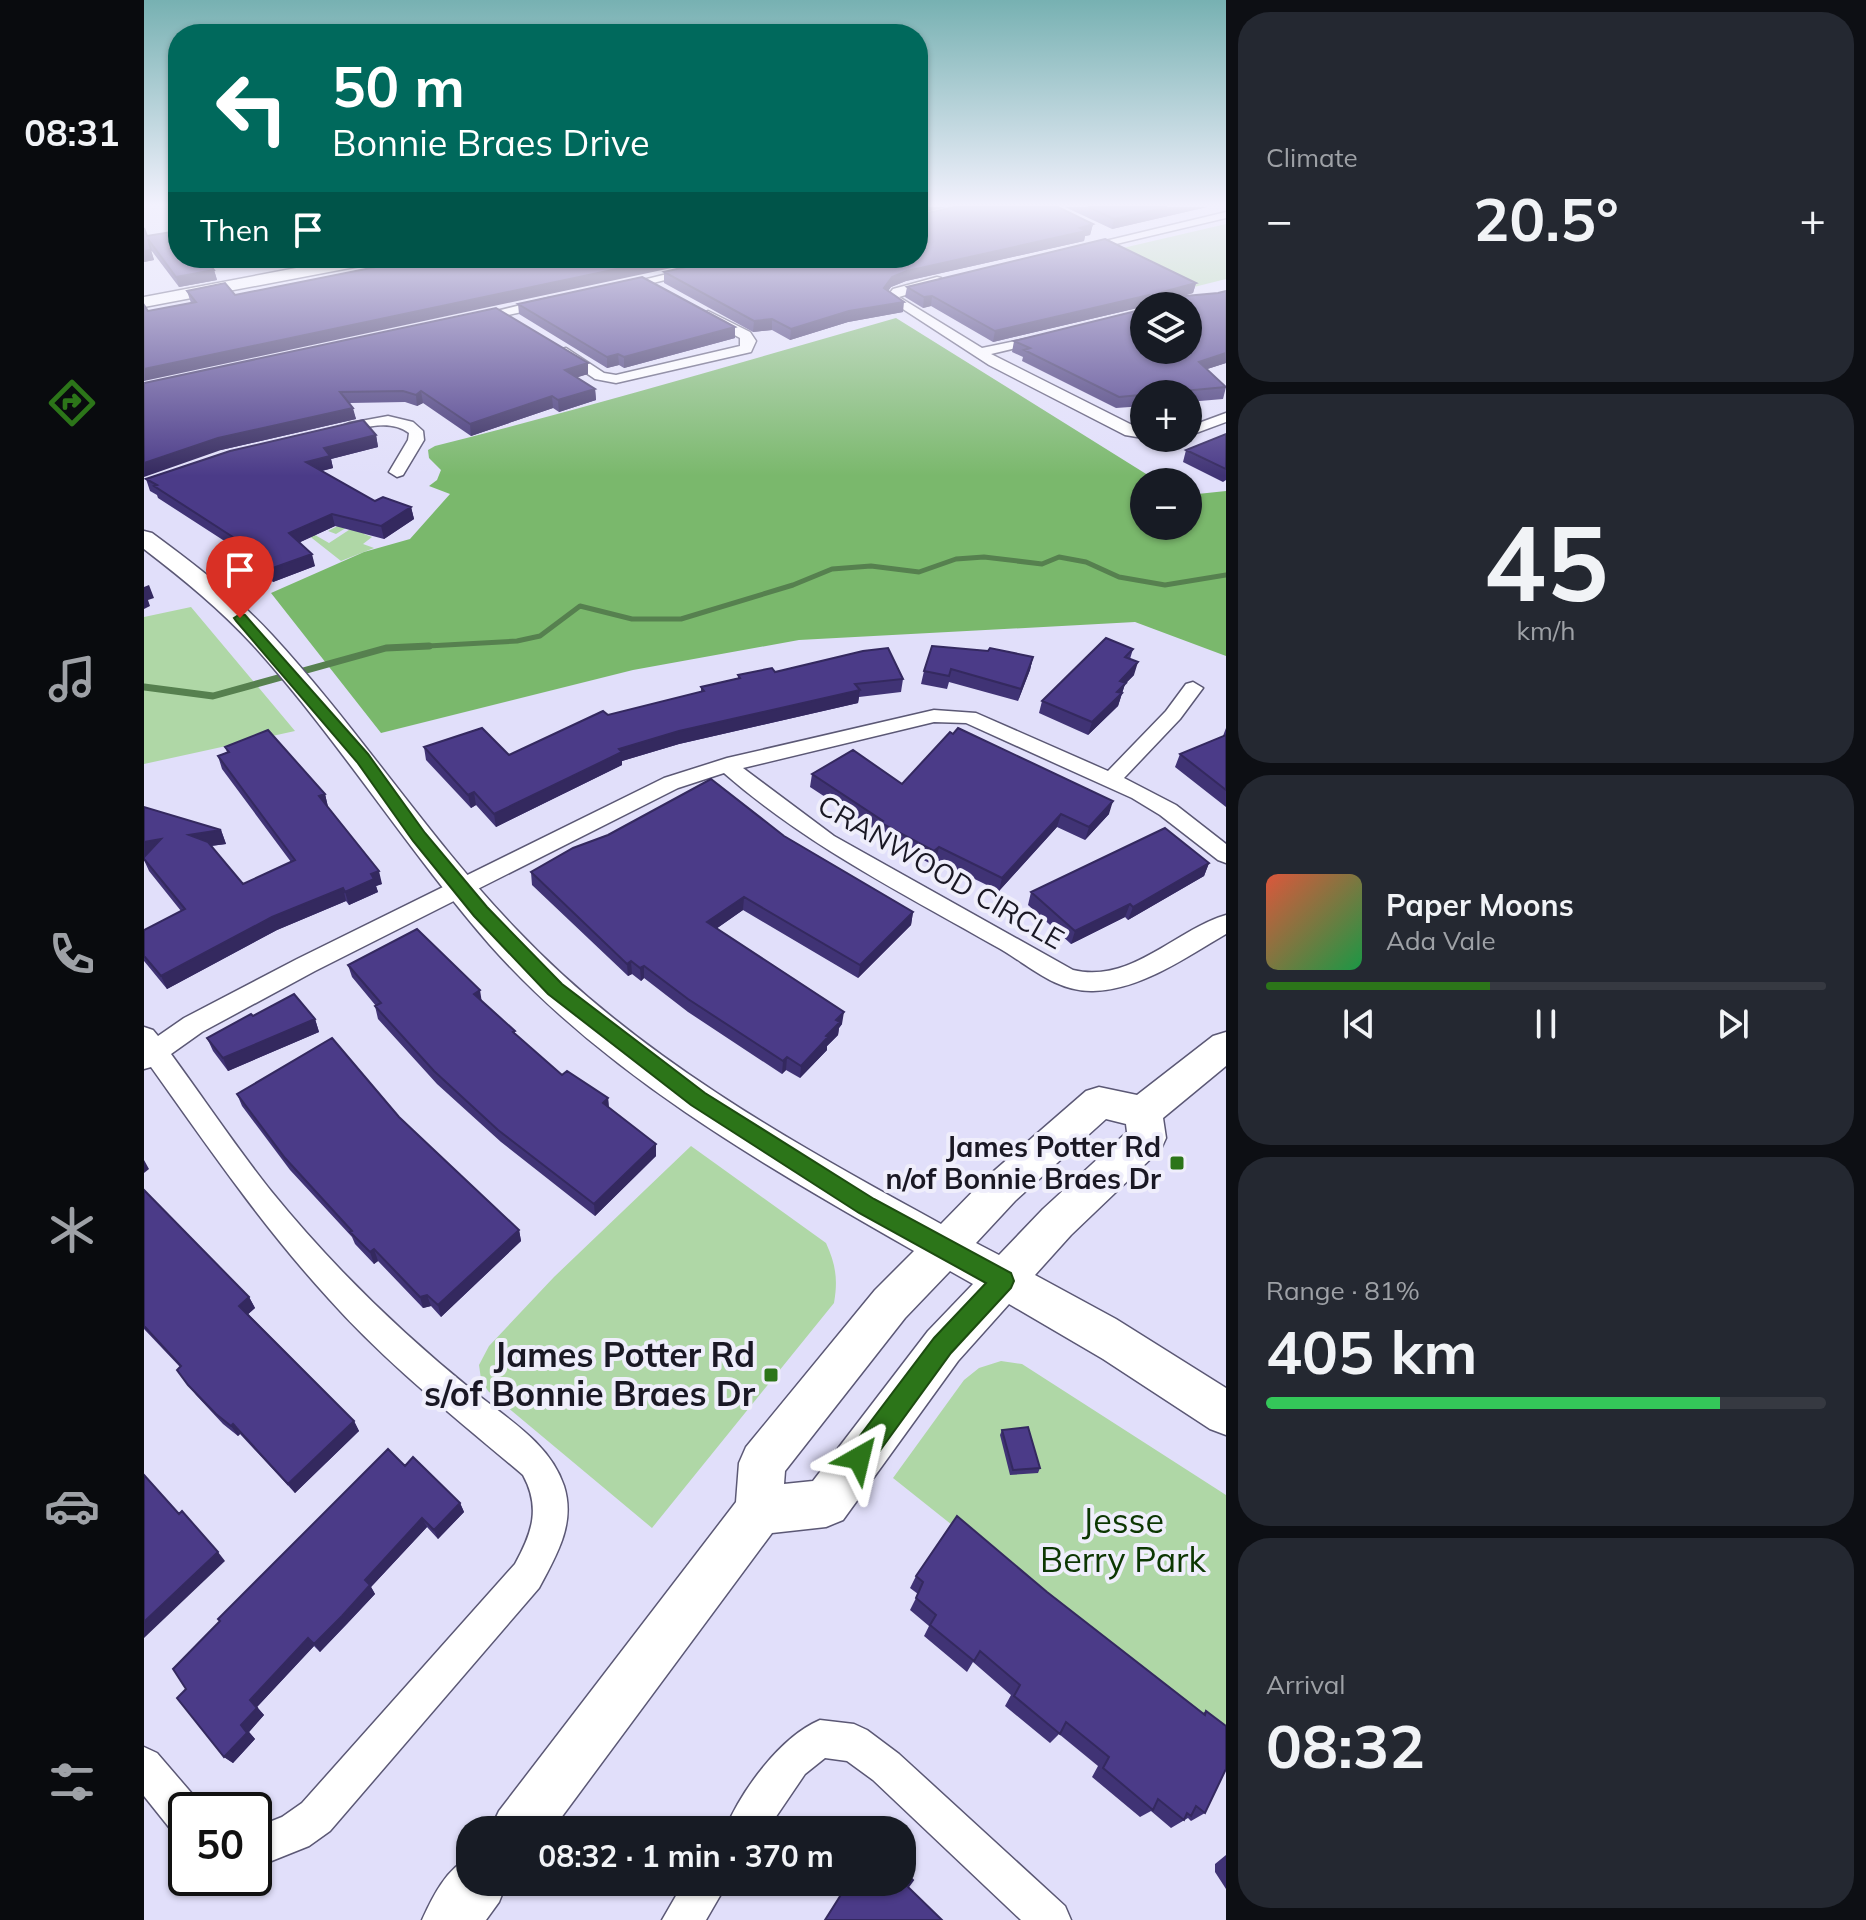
<!DOCTYPE html>
<meta charset="utf-8">
<style>
body{margin:0;font-family:Mulish,sans-serif;background:#242831;color:#f1f3f6;height:100vh;display:flex;flex-direction:column;font-size:30px;white-space:nowrap}
*{box-sizing:border-box;margin:0}
p{font-size:26px;color:#9ea1a6}
.icon{flex:none;width:44px;height:44px;fill:none;stroke:currentColor;stroke-width:2;stroke-linecap:round;stroke-linejoin:round}
.map{position:relative;flex:1;overflow:hidden}
.details{display:flex;flex-direction:column;gap:12px;padding:12px;background:#0d0f14;width:640px}
.details>*{flex:none}
.hud{position:absolute;left:24px;top:24px;width:760px;height:244px;border-radius:32px;box-shadow:0 2px 6px #0004;background:#00695c;color:#fff;overflow:hidden}
.fabs{position:absolute;left:986px;top:292px;display:grid;gap:16px}
.fabs a{display:grid;place-items:center;width:72px;height:72px;border-radius:50%;background:#171b24;box-shadow:0 2px 6px #0004;font-size:40px}
.speed{position:absolute;left:24px;top:1792px;display:flex;gap:16px;font-size:40px;font-weight:700;text-align:center}
.speed>*{display:grid;place-content:center;width:104px;height:104px;border-radius:50%;background:#171b24;box-shadow:0 2px 6px #0004;line-height:1}
.speed .limit{border:4px solid #111;border-radius:12px;background:#fff;color:#111}
.pin{position:absolute;display:grid;place-items:center;width:68px;height:68px;color:#fff;margin:-82px -34px;border-radius:50% 50% 50% 0;rotate:-45deg;box-shadow:0 0 8px #0007}
.pin .icon{rotate:45deg}
.me{position:absolute;width:88px;margin:-44px;rotate:37deg;stroke-linejoin:round;filter:drop-shadow(0 0 6px #0008)}
.turn{display:flex;align-items:center;gap:28px;height:168px;padding:0 32px;font-size:36px}
.turn .icon{width:104px;height:104px;stroke-width:2.5}
.turn b{display:block;font-size:56px;line-height:68px}
.then{display:flex;align-items:center;height:76px;padding:0 32px;background:#0003;gap:16px;font-size:30px}
.big{font-size:60px;font-weight:700;line-height:1.1}
.details .widget{flex:1;display:flex;flex-direction:column;justify-content:center;gap:12px;min-width:0;padding:0 28px;border-radius:32px;background:#242831}
.details .dial{align-items:center;gap:0}
.dial b{font-size:104px;line-height:1}
.song{display:flex;align-items:center;gap:24px}
.cover{width:96px;height:96px;border-radius:12px;background:linear-gradient(135deg,hsl(10 70% 55%),hsl(140 70% 35%))}
.played{height:8px;border-radius:4px;background:linear-gradient(90deg,#2c7519 40%,#363941 40%)}
.keys{display:flex;justify-content:space-around;direction:ltr}
.heat{display:flex;justify-content:space-between;align-items:center;font-size:44px;direction:ltr}
.charge{height:12px;border-radius:6px;background:linear-gradient(90deg,#34c759 81%,#363941 0)}
.trip{position:absolute;left:312px;top:1816px;width:460px;height:80px;border-radius:32px;background:#171b24;box-shadow:0 2px 6px #0004;font-weight:700;line-height:80px;text-align:center}
main{display:flex;flex:1;min-height:0}
.tab-bar{display:flex;flex-direction:column;width:144px;justify-content:space-around;align-items:center;background:#090b0e;color:#9ea1a6}
.tab-bar .icon{width:56px;height:56px}
.tab-bar .current{color:#2c7519}
.tab-bar b{font-size:36px;color:#f1f3f6}
.map>svg:first-child{display:block}
</style>
<main>
<nav class="tab-bar">
<b>08:31</b>
<svg class="icon current" aria-label="directions" viewBox="0 0 24 24"><path d="M12 3l9 9-9 9-9-9zM9 14v-3h6M13 9l2 2-2 2"/></svg>
<svg class="icon" aria-label="music" viewBox="0 0 24 24"><path d="M9 18V5l10-2v13"/><circle cx="6" cy="18" r="3"/><circle cx="16" cy="16" r="3"/></svg>
<svg class="icon" aria-label="phone" viewBox="0 0 24 24"><path d="M5 4h4l2 5-3 2q2 4 5 5l2-3 5 2v4C11 20 4 13 5 4z"/></svg>
<svg class="icon" aria-label="climate" viewBox="0 0 24 24"><path d="M12 3v18M4 7l16 10M4 17L20 7"/></svg>
<svg class="icon" aria-label="car" viewBox="0 0 24 24"><path d="M5 17H2v-5l4-1 3-4h7l3 4 3 1v5h-3M9 17h6M6 11h13"/><circle cx="7" cy="17" r="2"/><circle cx="17" cy="17" r="2"/></svg>
<svg class="icon" aria-label="filters" viewBox="0 0 24 24"><path d="M4 7h16M4 17h16"/><circle cx="9" cy="7" r="2"/><circle cx="15" cy="17" r="2"/></svg>
</nav>
<div class="map">
<svg width="1082" height="1920" viewBox="0 0 1082 1920">
<rect width="100%" height="100%" fill="#e1dffa"/>
<path fill="#afd7a6" d="M1082,224V279L1046,288L966,251Z
M215,515L220,534L228,537L219,544L230,548L197,561L145,520L185,543L208,528L205,526L192,534L184,531Z
M47,607L151,731L0,764V617Z
M547,1146L682,1243C692,1265 694,1280 690,1303L508,1528L344,1391L337,1379L335,1365L345,1346L410,1277Z
M857,1361L878,1364L1082,1495V1743L749,1478L820,1380L835,1368Z"/>
<path fill="#7ab86c" d="M752,318L1015,482H1000V526H1044V495L1082,491V656L991,622L655,640L489,670L237,733L127,593L220,552L266,539L306,494L285,486L293,480L297,470L285,458L284,450L291,446C446,407 599,362 752,318Z"/>
<g fill="none" stroke-linecap="round" stroke-linejoin="round">
<path stroke="#56804f" stroke-width="5" d="M247,648L373,641L396,636L436,606L488,619H537L649,585L688,569L727,566L775,572L812,559L840,557L898,564L915,557L942,562L975,577L1021,585L1082,575"/>
<path stroke="#56804f" stroke-width="7" d="M0,687L69,696L242,648L285,646"/>
<g stroke="#5b5875" stroke-width="3">
<path id="street" d="M1082,212V218L934,253L928,249Z
M589,258H611L476,291L470,287Z
M793,277L797,278V284L755,297L838,348L906,334V340L847,354L1000,431V438L1005,439L981,435L845,365L742,298L749,289Z
M405,298L410,299V305L327,323L320,319Z
M564,311L606,332L612,341L607,352L472,383L451,379L410,351L422,348L460,373L472,375L596,346V338L559,318L558,315Z
M1082,413V422L1044,436V427Z
M244,416L269,422L279,431L280,440L259,475L253,477L245,472L264,440L265,433C243,417 215,430 192,435L185,431L206,423Z
M1049,682L1059,688L1056,692L1036,719L980,778L1032,805L1082,844V863L1074,860L1016,815L988,798L822,723L790,722L599,768L690,836L929,970C987,984 1031,930 1082,915V934C1042,957 997,990 949,991C910,992 883,963 851,946C755,891 664,846 580,773L534,788L171,971L58,1032L27,1054C60,1099 92,1147 127,1191C187,1265 255,1331 329,1391C362,1418 406,1443 420,1486C432,1524 412,1556 395,1588L186,1831L165,1846L110,1868V1828L138,1817L158,1803L371,1564C388,1533 397,1508 379,1475C313,1419 243,1364 185,1299C119,1227 64,1147 7,1067L0,1069V1027L9,1030L14,1036L40,1018L153,959L520,778L583,758L790,710L832,713L964,771L1022,711L1042,684Z
M676,1720L710,1724L723,1730L755,1754L921,1906L927,1920H877L729,1780L703,1761L681,1758L661,1774L623,1830H581C597,1791 636,1737 676,1720Z
M0,1747L13,1753L56,1803L58,1810H42V1836L28,1831L0,1796Z
M540,1882H584L562,1920H518Z"/>
</g>
<g stroke="#5b5875" stroke-width="3">
<path id="secondary" d="M205,258H240L232,263L0,307V297Z
M0,531L8,533C50,564 92,596 128,635C214,728 283,836 371,928C491,1055 645,1141 797,1224L843,1177L942,1091L955,1087L993,1095L1069,1036L1082,1032V1066L1019,1118L1022,1138L1017,1149L927,1235L891,1275L972,1319L1082,1388V1435L1066,1429L959,1359L865,1304L814,1361L699,1520L682,1527L628,1533L408,1830H346L355,1811L592,1502L595,1463L602,1447L731,1290L770,1251C620,1165 461,1075 345,944C262,848 194,739 109,645C76,609 39,579 0,549ZM962,1119L982,1124L983,1132L899,1209L855,1255L832,1243L871,1201ZM806,1271L829,1284L784,1331L669,1481L640,1484L641,1471L761,1318Z
M326,1858V1882H363L355,1902L342,1920H278C288,1898 303,1867 326,1858Z"/>
</g>
<use href="#street" fill="#fff" fill-rule="evenodd"/>
<use href="#secondary" fill="#fff" fill-rule="evenodd"/>
</g>
<path fill="#403375" d="M921,207H1063L968,229Z
M949,224L946,235L941,236L940,241L762,281L747,287L744,291L759,312L704,322L646,340L628,330L609,332L520,283V272Z
M3,236L34,258L70,270L73,280L35,287L7,250L10,260L0,262Z
M81,283L0,381L4,311L47,303L43,291Z
M1052,283L1049,293L1039,296L1074,293L1082,363L1063,369L1082,387L1079,399L1044,402V394H1000V406L972,408L878,361L879,357L868,352L870,341L1044,306H1002L849,342L787,306L779,308L761,297L763,287Z
M374,304L591,327V338L480,368L475,365L463,368L375,314Z
M444,363V374L433,377L451,389L452,400L415,412L409,408L327,436L279,403L273,406L261,402L206,403L212,419L77,450L0,383Z
M1082,434V480L1079,482L1039,462L1042,450Z
M232,435L234,447L187,459L189,468L178,471L231,501L267,507L270,519L240,539L191,526L156,542L171,566L129,582L99,553L14,498L13,495L6,491L2,479Z
M989,649L986,659L990,675L981,684L974,706L944,735L895,713L898,701Z
M889,657L886,670L874,701L805,682L803,689L777,684L780,671Z
M631,672L759,679L757,692L715,697L714,703L535,744L478,761V765L352,827L332,805L327,808L282,760L280,747L365,755L464,715L557,692V687L594,678V675Z
M1082,728V807L1031,767L1036,754L1079,736Z
M81,747L181,794L184,807L238,884L232,886L234,892L205,905L202,901L133,930L23,989L0,961V930L37,911L5,871L0,860L2,855L0,856V807L77,830L82,844L67,846L99,884L147,862L78,769L74,756L83,752Z
M668,774L758,784L965,814L941,840L913,827L855,891L792,860L787,864L735,836L736,833L666,787Z
M640,836L769,912L767,925L714,978L599,910L572,929L698,1024L695,1028L694,1035L683,1046V1050L656,1078L642,1070L638,1074L544,1012L500,978L497,981L488,974L484,976L388,885L387,872Z
M1065,863L1060,876L984,920L981,917L927,944L884,905L887,892Z
M204,965L338,1001L371,1031V1034L418,1075L464,1098L465,1108L512,1144V1156L451,1216L357,1142L293,1084L234,1019L231,1006H232L208,977Z
M109,1016L171,1019L175,1032L84,1071L69,1051L63,1038Z
M93,1094L255,1117L375,1230L377,1241L297,1317L287,1306L279,1308L234,1261L230,1264L211,1244L208,1237L146,1170L98,1106Z
M0,1190L105,1297L111,1308L104,1314L210,1421L215,1431L151,1493L96,1434L94,1436L79,1424L52,1395L33,1370L36,1367L0,1329Z
M858,1430L896,1468L894,1473L866,1475L856,1435Z
M261,1466L316,1503L320,1512L294,1539L283,1527L227,1587L231,1594L203,1624L176,1652L170,1646L113,1707L120,1715L105,1732L111,1739L89,1763L80,1757Z
M772,1576L903,1592L1059,1713L1062,1711L1061,1813L1047,1821L1044,1818L1027,1828L1007,1811L996,1817L948,1777L954,1766L915,1734L906,1743L861,1706L867,1695L829,1662L823,1672L780,1636L785,1626L766,1610L774,1594L766,1588Z
M1082,1855V1889L1071,1872V1864Z"/>
<path fill="#34295f" d="M774,207H803L774,214Z
M1023,207H1063L968,229L970,219Z
M949,224L946,235L941,236L940,241L762,281L747,287L739,298L740,288L748,277L763,271Z
M7,250L10,260L0,262V251Z
M525,258H574L0,381V369Z
M70,270L73,280L35,287L32,277Z
M1052,283L1049,293L1015,303L1016,296L1018,292Z
M1005,295L1002,306L849,342L851,331Z
M788,296L787,306L779,308L780,297Z
M760,302L759,312L704,322L646,340L647,329L705,311Z
M628,319V330L609,332L610,321Z
M591,327V338L480,368V357Z
M1082,353V363L1051,373L1055,362Z
M474,354L475,365L463,368V357Z
M444,363V374L422,381L421,370Z
M451,389L452,400L415,412L414,400Z
M277,391L279,403L273,406L272,395Z
M408,396L409,408L327,436L326,424Z
M209,408L212,419L77,450L0,477V463L74,438Z
M232,435L234,447L187,459L189,468L165,474L162,462L180,448Z
M267,507L270,519L240,539L237,526Z
M188,514L191,526L148,546L145,533Z
M168,554L171,566L129,582L126,569Z
M5,585L10,598L4,600L6,606L0,609V587Z
M889,657L886,670L874,701L877,689Z
M994,662L990,675L981,684L974,706L944,735L948,722L976,681Z
M716,690L714,703L535,744L478,761V765L352,827L350,814L475,749L535,731Z
M330,792L332,805L327,808L324,795Z
M181,794L184,807L179,809L175,796Z
M969,801L965,814L941,840L945,827Z
M917,814L913,827L855,891L858,878Z
M77,830L82,844L50,848L45,835Z
M17,839L23,852L0,856V842Z
M795,847L792,860L787,864L790,851Z
M1065,863L1060,876L984,920L989,907Z
M235,871L238,884L232,886L234,892L205,905L201,892L227,874Z
M199,888L202,901L133,930L23,989L17,976L128,917Z
M600,897L599,910L563,935V922Z
M986,904L981,917L927,944L931,931Z
M769,912L767,925L714,978L716,965Z
M487,961L488,974L484,976L483,964Z
M500,966V978L497,981L496,968Z
M336,990L338,1003L330,994Z
M700,1012L698,1024L695,1028L694,1035L683,1046V1050L656,1078L657,1066L682,1036L692,1020Z
M171,1019L175,1032L84,1071L79,1058Z
M643,1057L642,1070L638,1074L639,1061Z
M464,1098L465,1111L459,1103Z
M512,1144V1156L451,1216L450,1204Z
M0,1160L5,1169L0,1173Z
M375,1230L377,1241L297,1317L294,1305Z
M230,1249L234,1261L230,1264L226,1252Z
M283,1295L287,1306L279,1308L276,1297Z
M105,1297L111,1308L101,1317L95,1306Z
M210,1421L215,1431L151,1493L144,1484Z
M89,1424L96,1434L94,1436L87,1426Z
M316,1503L320,1512L294,1539L290,1530Z
M278,1518L283,1527L227,1587L231,1594L176,1652L170,1644L221,1580Z
M74,1552L81,1561L0,1638V1622Z
M164,1638L170,1646L113,1707L120,1715L105,1732L111,1739L89,1763L80,1757L97,1725L106,1700Z"/>
<path fill="#4b3b88" stroke="#34295f" stroke-width="2" d="M810,207H914L949,224L936,228L942,231L763,271L748,277L740,288L760,302L705,311L647,329L628,319L610,321L520,272L581,258H774V215Z
M944,207H1023L970,219Z
M0,228L3,236L27,232L34,241V258H61L70,270L32,277L4,239L7,250L0,251Z
M961,239L1052,283L1018,292L1016,296L1019,298L1074,293L1082,291V353L1055,362L1082,387L975,397L880,350L886,348L870,341L1000,309V350H1044V306H1004L1005,295L851,331L788,296L780,297L763,287Z
M277,258H525L0,369V305L4,311L52,302L43,291L81,283L91,295Z
M498,277L591,327L480,357L474,354L463,357L374,304Z
M352,308L444,363L421,370L451,389L414,400L408,396L326,424L277,391L272,395L259,391L196,392L209,408L74,438L0,463V383Z
M219,420L232,435L180,448L186,456L162,462L231,501L239,497L267,507L237,526L188,514L145,533L168,554L126,569L95,541L10,486L13,485L2,479L86,451Z
M1082,434V469L1042,450Z
M962,638L989,649L981,657L994,662L976,681L982,683L973,692L978,693L948,722L898,701Z
M788,646L844,651L846,648L889,657L877,689L807,669L805,676L780,671Z
M744,648L759,679L711,684L716,690L535,731L475,749L478,752L350,814L330,792L324,795L280,747L338,728L365,755L459,711L464,715L560,691L557,687L596,678L594,675L628,668L631,672L719,651Z
M814,728L969,801L945,827L917,814L858,878L795,847L790,851L737,823L739,821L668,774L709,750L758,784L806,732L809,734Z
M124,730L181,794L175,796L235,871L227,874L230,879L201,892L199,888L128,917L17,976L0,956V930L41,909L0,859V857L17,839L0,842V807L77,830L45,835L64,842L99,884L151,860L74,756L85,752L81,747Z
M1082,735V790L1036,754Z
M567,779L640,836L769,912L716,965L600,897L563,922L700,1012L692,1020L696,1022L682,1036L684,1037L657,1066L643,1057L639,1061L544,999L500,966L496,968L487,961L483,964L387,872L429,848L464,835Z
M1021,828L1065,863L989,907L986,904L931,931L887,892Z
M273,929L336,990L330,994L371,1031L369,1032L418,1075L423,1071L464,1098L459,1103L512,1144L450,1204L354,1130L290,1071L231,1006L237,1003L204,965Z
M150,994L171,1019L79,1058L63,1038L107,1014L109,1016Z
M188,1038L255,1117L375,1230L294,1305L283,1295L276,1297L230,1249L226,1252L206,1232L208,1231L141,1158L93,1094Z
M0,1190L105,1297L95,1306L210,1421L144,1484L89,1424L87,1426L72,1414L44,1385L33,1370L37,1366L0,1326Z
M884,1427L896,1468L869,1470L858,1430Z
M244,1449L261,1466L269,1457L316,1503L290,1530L278,1518L221,1580L226,1585L198,1616L170,1644L164,1638L106,1700L113,1708L97,1725L103,1733L80,1757L33,1698L42,1689L29,1669L76,1621L74,1619Z
M0,1475L35,1514L38,1511L74,1552L0,1622Z
M813,1516L903,1592L1061,1715L1062,1711L1082,1726V1769L1061,1813L1052,1806L1047,1816L1043,1813L1040,1820L1014,1799L1009,1810L959,1768L965,1757L922,1722L916,1734L870,1696L876,1685L836,1651L830,1661L786,1625L792,1615L772,1598L779,1582L772,1576Z
M758,1869L769,1880L764,1887L798,1920H681L705,1882H758Z"/>
<linearGradient id="sky" x2="0" y2="1"><stop stop-color="#77b1b2"/><stop offset="0.43" stop-color="#f2f1fd"/><stop offset="1" stop-color="#f2f1fd" stop-opacity="0"/></linearGradient>
<rect width="1082" height="476" fill="url(#sky)"/>
<path fill="#2c7519" stroke="#1d4c10" stroke-width="2" d="M96,614L101,615L224,754L281,833L343,907L418,984L561,1093L730,1199L867,1273L870,1281L867,1288L807,1353L724,1467L715,1471L706,1467L703,1458L706,1449L790,1338L842,1283L715,1213L547,1105L404,994L330,916L269,841L213,762L92,621L90,618Z"/>
<g fill="#2c7519" stroke="#efeefb" stroke-width="3">
<rect x="1025" y="1155" width="16" height="16" rx="4"/>
<rect x="619" y="1367" width="16" height="16" rx="4"/>
</g>
<g text-anchor="middle" stroke-width="8" stroke-linejoin="round" paint-order="stroke">
<g font-size="28" fill="#1a1824" stroke="#efeefb">
<text transform="translate(797 872) rotate(30)" y="10">CRANWOOD CIRCLE</text>
</g>
<g font-size="28" font-weight="bold" fill="#1a1824" stroke="#efeefb" text-anchor="end">
<text x="1017" y="1157">James Potter Rd<tspan x="1017" dy="32">n/of Bonnie Braes Dr</tspan></text>
</g>
<g font-size="34" font-weight="bold" fill="#1a1824" stroke="#efeefb" text-anchor="end">
<text x="611" y="1367">James Potter Rd<tspan x="611" dy="39">s/of Bonnie Braes Dr</tspan></text>
</g>
<g font-size="34" fill="#0c3702" stroke="#efeefb">
<text x="979" y="1533">Jesse<tspan x="979" dy="39">Berry Park</tspan></text>
</g>
</g>
</svg>
<div class="fabs">
<a><svg class="icon" aria-label="layers" viewBox="0 0 24 24"><path d="M12 4l9 5-9 5-9-5zM3 14l9 5 9-5"/></svg></a>
<a>+</a>
<a>−</a>
</div>
<div class="speed"><div class="limit">50</div></div>
<div class="pin" style="left:96px;top:618px;background:#d93025"><svg class="icon" aria-label="arrive" viewBox="0 0 24 24"><path d="M6 21V4h12l-3 4 3 4H6"/></svg></div>
<svg class="me" style="left:715px;top:1458px" viewBox="-20 -20 40 40"><path d="M0-17L14 15 0 8-14 15z" fill="#2c7519" stroke="#fff" stroke-width="4"/></svg>
<div class="trip">08:32 · 1 min · 370 m</div>
<div class="hud">
<div class="turn"><svg class="icon" aria-label="left" viewBox="0 0 24 24"><path d="M17 20v-9H6M10 6l-5 5 5 5"/></svg><div><b>50 m</b>Bonnie Braes Drive</div></div>
<div class="then">Then<svg class="icon" aria-label="arrive" viewBox="0 0 24 24"><path d="M6 21V4h12l-3 4 3 4H6"/></svg></div>
</div>
</div>
<section class="details">
<div class="widget"><p>Climate</p>
<div class="heat"><a>−</a><b class="big">20.5°</b><a>+</a></div>
</div>
<div class="widget dial"><b>45</b><p>km/h</p></div>
<div class="widget">
<div class="song"><i class="cover"></i><div><b>Paper Moons</b><p>Ada Vale</p></div></div>
<div class="played"></div>
<div class="keys"><svg class="icon" aria-label="previous" viewBox="0 0 24 24"><path d="M18 5L8 12l10 7zM5 5v14"/></svg><svg class="icon" aria-label="pause" viewBox="0 0 24 24"><path d="M8 5v14M16 5v14"/></svg><svg class="icon" aria-label="next" viewBox="0 0 24 24"><path d="M6 5l10 7-10 7zM19 5v14"/></svg></div>
</div>
<div class="widget"><p>Range · 81%</p><b class="big">405 km</b><div class="charge"></div></div>
<div class="widget"><p>Arrival</p><b class="big">08:32</b></div>
</section>
</main>
